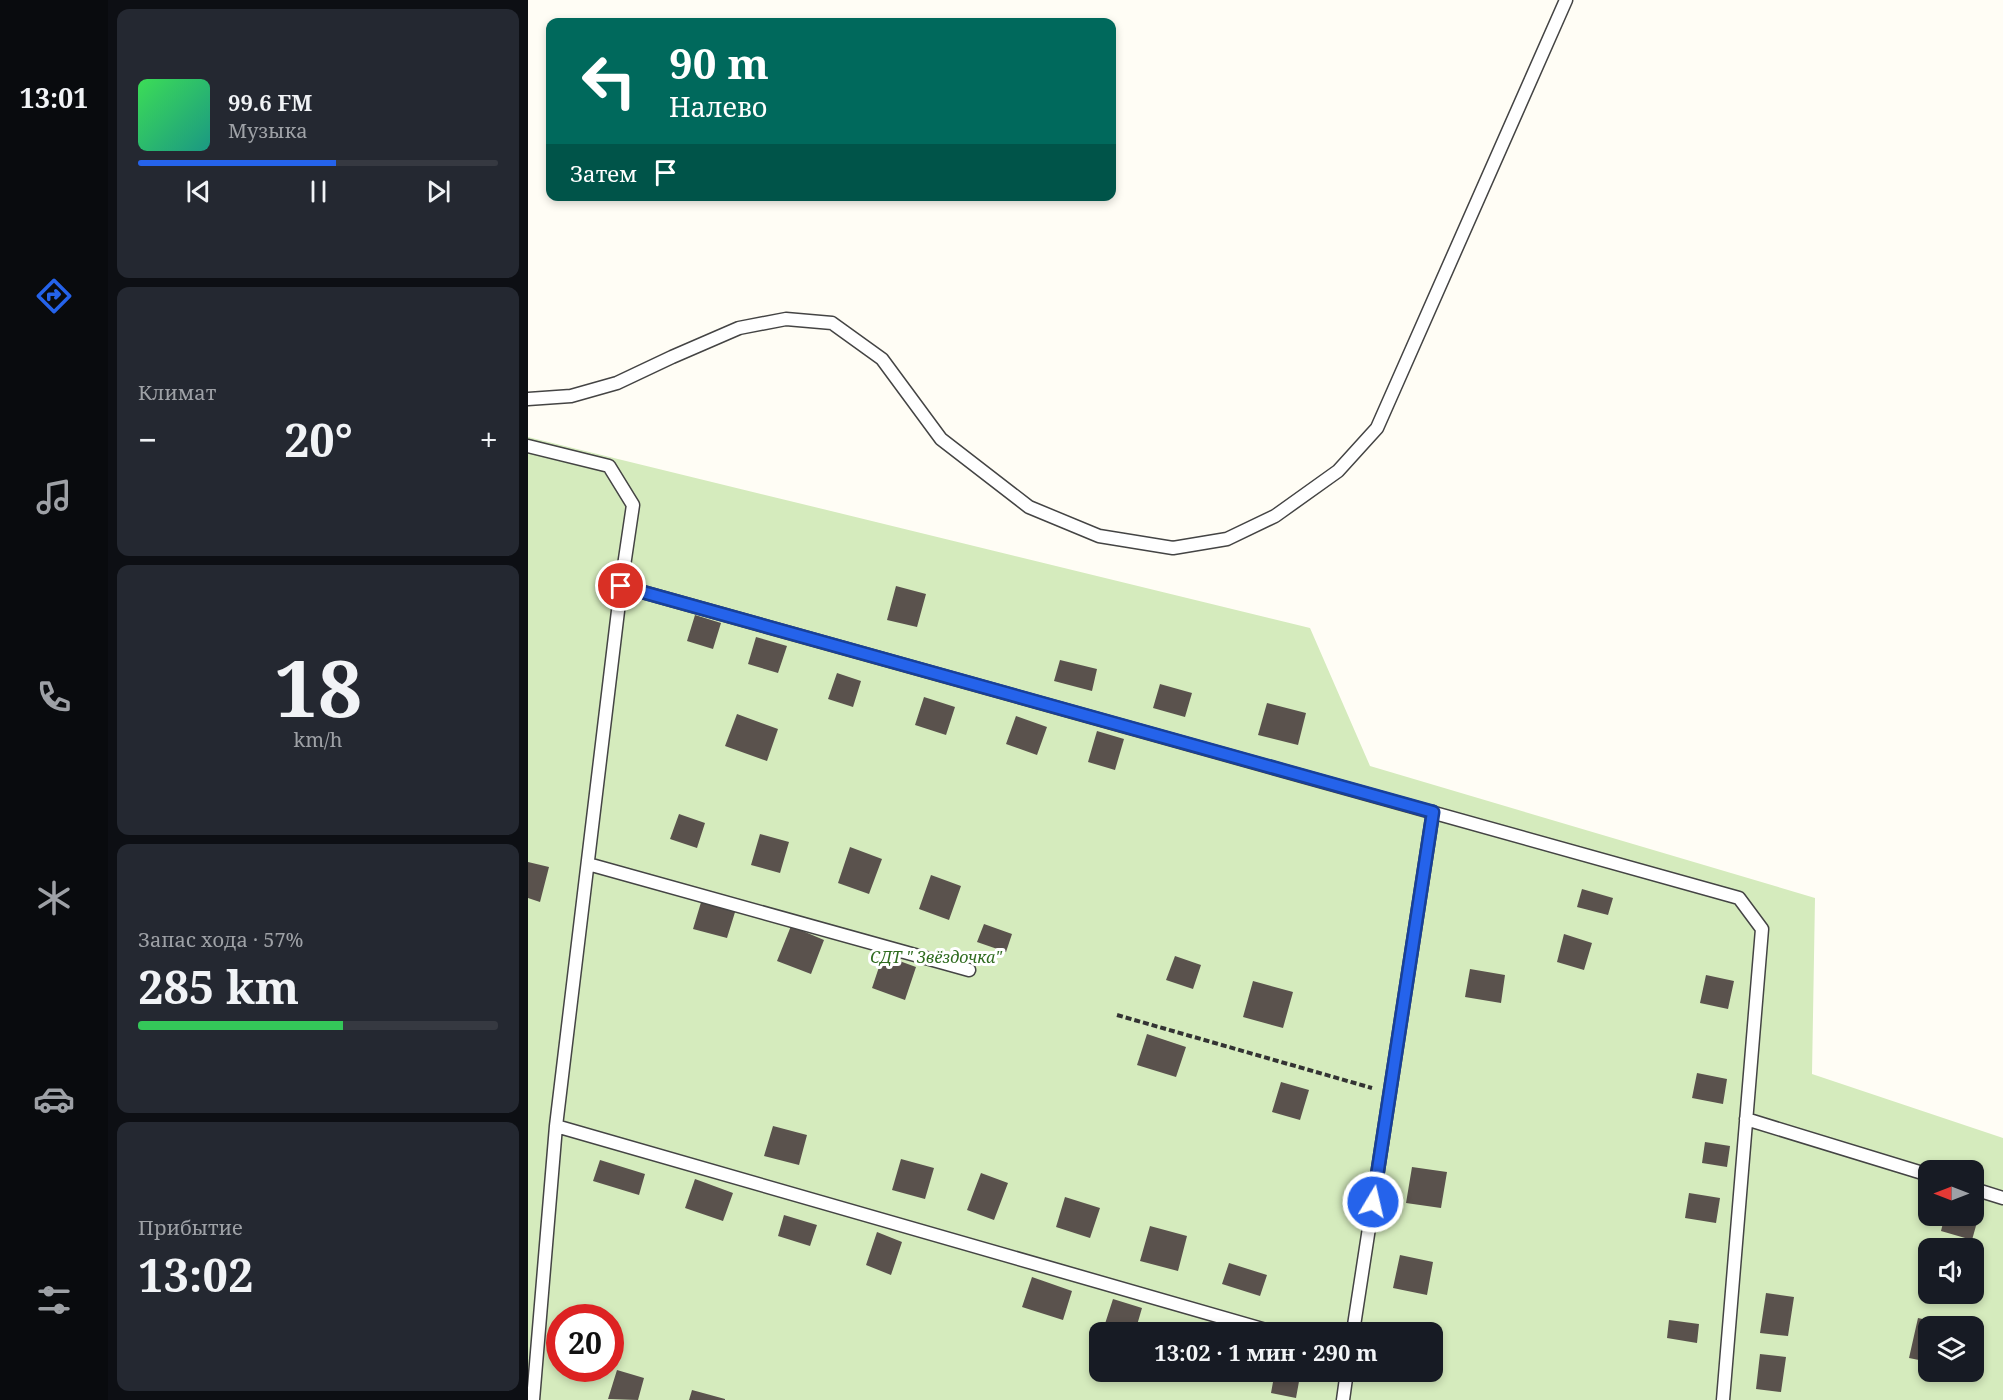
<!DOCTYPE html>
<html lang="ru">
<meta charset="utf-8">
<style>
body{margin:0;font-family:"Noto Serif",serif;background:#242831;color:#f1f3f6;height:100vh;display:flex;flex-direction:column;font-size:22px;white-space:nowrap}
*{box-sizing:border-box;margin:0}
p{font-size:20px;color:#9ea1a6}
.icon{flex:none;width:33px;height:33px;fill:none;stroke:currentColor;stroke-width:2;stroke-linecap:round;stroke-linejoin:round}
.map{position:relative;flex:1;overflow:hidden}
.sheet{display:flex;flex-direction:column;gap:9px;padding:9px;background:#0d0f14;width:420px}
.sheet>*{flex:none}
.top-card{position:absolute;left:18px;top:18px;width:570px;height:183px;border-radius:12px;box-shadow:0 3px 9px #0003;background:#00695c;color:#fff;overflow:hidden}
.needle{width:39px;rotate:270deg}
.fabs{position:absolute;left:1390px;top:1160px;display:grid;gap:12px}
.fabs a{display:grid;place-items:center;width:66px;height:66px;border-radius:12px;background:#171b24;box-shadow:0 3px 9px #0003;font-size:30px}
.speed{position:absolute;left:18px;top:1304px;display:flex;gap:12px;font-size:30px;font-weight:700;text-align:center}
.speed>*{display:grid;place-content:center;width:78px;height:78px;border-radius:50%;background:#171b24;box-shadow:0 3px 9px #0003;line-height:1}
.speed .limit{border:9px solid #d22;background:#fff;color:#111}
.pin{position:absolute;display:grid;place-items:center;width:51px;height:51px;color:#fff;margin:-26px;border:3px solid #fff;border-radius:50%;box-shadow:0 2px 6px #0007}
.me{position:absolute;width:66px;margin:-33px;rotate:9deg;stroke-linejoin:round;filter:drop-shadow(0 0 4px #0008)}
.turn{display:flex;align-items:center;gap:21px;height:126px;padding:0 24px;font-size:27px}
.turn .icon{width:78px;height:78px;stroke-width:2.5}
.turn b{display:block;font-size:42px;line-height:51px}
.then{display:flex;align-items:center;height:57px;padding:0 24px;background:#0003;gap:12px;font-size:22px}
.big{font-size:45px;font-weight:700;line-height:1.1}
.sheet .tile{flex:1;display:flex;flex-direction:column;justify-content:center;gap:9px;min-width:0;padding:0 21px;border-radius:12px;background:#242831}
.sheet .dial{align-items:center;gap:0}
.dial b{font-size:78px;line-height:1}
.song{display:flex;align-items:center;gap:18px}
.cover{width:72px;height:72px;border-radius:9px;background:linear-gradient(135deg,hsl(130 70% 55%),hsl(170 70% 35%))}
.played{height:6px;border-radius:3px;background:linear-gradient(90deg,#2563eb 55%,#363941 55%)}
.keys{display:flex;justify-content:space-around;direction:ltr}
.heat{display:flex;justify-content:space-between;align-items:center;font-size:33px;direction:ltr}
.charge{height:9px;border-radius:4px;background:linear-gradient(90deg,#34c759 57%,#363941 0)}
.trip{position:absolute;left:561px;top:1322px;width:354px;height:60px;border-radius:12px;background:#171b24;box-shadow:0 3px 9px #0003;font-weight:700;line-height:60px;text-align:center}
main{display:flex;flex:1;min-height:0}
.dock{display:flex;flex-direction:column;width:108px;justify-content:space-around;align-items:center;background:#090b0e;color:#9ea1a6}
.dock .icon{width:42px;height:42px}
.dock .on{color:#2563eb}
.dock b{font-size:27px;color:#f1f3f6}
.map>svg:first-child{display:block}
</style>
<main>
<nav class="dock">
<b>13:01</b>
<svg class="icon on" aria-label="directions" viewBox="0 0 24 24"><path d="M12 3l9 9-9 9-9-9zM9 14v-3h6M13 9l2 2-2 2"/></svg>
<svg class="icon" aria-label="music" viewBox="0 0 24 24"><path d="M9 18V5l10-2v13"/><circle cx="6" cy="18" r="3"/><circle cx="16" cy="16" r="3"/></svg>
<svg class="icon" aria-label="phone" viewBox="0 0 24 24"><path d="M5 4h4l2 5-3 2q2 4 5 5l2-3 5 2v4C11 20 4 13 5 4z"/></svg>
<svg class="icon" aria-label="climate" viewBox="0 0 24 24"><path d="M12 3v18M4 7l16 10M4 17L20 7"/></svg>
<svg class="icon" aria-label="car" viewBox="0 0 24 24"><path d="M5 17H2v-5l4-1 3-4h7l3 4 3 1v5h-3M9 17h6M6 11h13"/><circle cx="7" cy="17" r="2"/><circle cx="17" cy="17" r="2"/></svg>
<svg class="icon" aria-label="filters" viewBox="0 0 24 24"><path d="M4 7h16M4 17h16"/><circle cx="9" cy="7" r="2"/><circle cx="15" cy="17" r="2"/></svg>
</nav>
<section class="sheet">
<div class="tile">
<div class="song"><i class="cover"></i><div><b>99.6 FM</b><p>Музыка</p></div></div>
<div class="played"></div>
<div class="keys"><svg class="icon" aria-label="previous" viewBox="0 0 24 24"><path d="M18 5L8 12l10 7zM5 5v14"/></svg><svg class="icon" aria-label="pause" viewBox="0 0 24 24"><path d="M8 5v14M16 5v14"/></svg><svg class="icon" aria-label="next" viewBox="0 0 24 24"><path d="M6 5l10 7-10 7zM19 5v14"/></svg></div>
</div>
<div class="tile"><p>Климат</p>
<div class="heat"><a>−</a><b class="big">20°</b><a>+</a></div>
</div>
<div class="tile dial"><b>18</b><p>km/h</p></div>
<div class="tile"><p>Запас хода · 57%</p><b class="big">285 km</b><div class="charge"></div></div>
<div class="tile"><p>Прибытие</p><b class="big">13:02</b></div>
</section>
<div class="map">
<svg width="1475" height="1400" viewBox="0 0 1475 1400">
<rect width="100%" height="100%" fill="#fffdf5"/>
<path fill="#d5ebbd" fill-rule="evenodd" d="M0,437L782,628L842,766L1287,898L1284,1074L1475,1138V1400H0ZM1401,1170H1446V1215H1401ZM1401,1248H1446V1293H1401ZM32,1317H82V1368H32ZM1401,1326H1446V1371H1401ZM572,1332H904V1371H572Z"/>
<path fill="#5a524d" d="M368,586L398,594L389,627L359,620Z
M167,615L193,623L185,649L159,641Z
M228,637L259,646L250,673L220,664Z
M532,660L569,669L564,691L526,681Z
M309,673L333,681L325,707L300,699Z
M632,684L664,693L657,717L625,708Z
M396,697L427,707L418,735L387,725Z
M739,703L778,713L770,745L730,735Z
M209,714L250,729L239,761L197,746Z
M488,716L519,727L509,755L478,744Z
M569,731L596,739L587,770L560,762Z
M151,814L177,823L169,848L142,839Z
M232,834L261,842L252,873L223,865Z
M322,847L354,859L341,894L310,883Z
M0,862L21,867L12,902L0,898Z
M403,875L433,886L421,920L391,909Z
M1054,889L1085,898L1080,915L1049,907Z
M174,899L208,909L199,938L165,929Z
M456,924L484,934L478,952L449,942Z
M263,926L296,940L283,974L249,961Z
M1036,934L1064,943L1056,970L1029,962Z
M355,955L388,967L377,1000L344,988Z
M647,956L673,965L665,989L638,980Z
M942,969L977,975L973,1003L937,997Z
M1178,975L1206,981L1200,1009L1172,1003Z
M725,981L765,992L755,1028L715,1017Z
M619,1034L658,1047L648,1077L609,1065Z
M1169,1073L1199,1079L1195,1104L1164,1098Z
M753,1082L781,1090L772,1120L744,1112Z
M245,1126L279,1135L271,1165L236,1156Z
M1177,1142L1202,1146L1199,1167L1174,1163Z
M373,1159L406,1168L397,1199L364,1190Z
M72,1160L117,1174L111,1195L65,1181Z
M884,1167L919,1172L913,1208L878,1203Z
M453,1173L480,1183L466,1220L439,1210Z
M167,1179L205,1193L195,1221L157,1208Z
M1161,1193L1192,1198L1188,1223L1157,1218Z
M537,1197L572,1208L562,1238L528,1227Z
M1446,1213L1451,1215L1444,1240L1413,1231L1417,1215H1446Z
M256,1215L289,1225L282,1246L250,1236Z
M622,1226L659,1236L650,1271L612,1261Z
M349,1232L374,1242L363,1275L338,1265Z
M872,1255L905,1262L899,1295L865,1288Z
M701,1263L739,1275L732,1296L694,1284Z
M504,1277L544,1291L535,1320L494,1307Z
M1238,1293L1266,1297L1260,1336L1232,1333Z
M585,1299L614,1308L607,1332H583L575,1330Z
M1390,1318L1422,1325L1401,1326V1362L1381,1358Z
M1141,1320L1171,1324L1169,1343L1139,1338Z
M667,1322L693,1332H663Z
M1232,1354L1258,1357L1253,1392L1228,1389Z
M89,1370L116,1378L110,1400L80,1399Z
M747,1371L772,1376L768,1398L743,1393Z
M164,1390L197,1399V1400H161Z"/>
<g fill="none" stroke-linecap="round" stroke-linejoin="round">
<g stroke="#444" stroke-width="15">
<path id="lane" d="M0,399L43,396L89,383L144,357L211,328L258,319L304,323L354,359L413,439L501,507L571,536L645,548L699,539L747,516L810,471L849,428L1038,0
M0,446L81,466L105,505L93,586L28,1126L5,1400
M93,586L1211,898L1234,929L1195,1400
M60,864L441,970
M1218,1119L1401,1175
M28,1126L745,1332
M1446,1189L1475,1198
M825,1332L905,812
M815,1400L819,1371"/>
</g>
<path stroke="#333" stroke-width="4" stroke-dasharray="6 3" stroke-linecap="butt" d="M589,1015L844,1088"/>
<use href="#lane" stroke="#fff" stroke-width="12"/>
</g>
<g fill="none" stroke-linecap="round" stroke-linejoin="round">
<g stroke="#184099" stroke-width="15">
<path id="route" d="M93,586L905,812L845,1202"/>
</g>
<use href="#route" stroke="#2563eb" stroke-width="10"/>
</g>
<g text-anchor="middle" stroke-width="6" stroke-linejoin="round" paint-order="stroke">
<g font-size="16" font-style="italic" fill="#2f6b1f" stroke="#fff">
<text x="408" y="963">СДТ " Звёздочка"</text>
</g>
</g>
</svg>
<div class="fabs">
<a><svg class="needle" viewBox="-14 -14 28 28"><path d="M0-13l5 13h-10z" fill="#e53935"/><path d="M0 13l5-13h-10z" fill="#9ea1a6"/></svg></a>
<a><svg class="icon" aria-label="sound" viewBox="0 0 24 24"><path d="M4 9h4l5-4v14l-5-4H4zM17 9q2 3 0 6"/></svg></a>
<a><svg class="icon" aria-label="layers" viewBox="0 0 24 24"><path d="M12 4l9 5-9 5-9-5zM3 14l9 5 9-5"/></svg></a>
</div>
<div class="speed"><div class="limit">20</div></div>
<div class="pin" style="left:93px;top:586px;background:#d93025"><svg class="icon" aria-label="arrive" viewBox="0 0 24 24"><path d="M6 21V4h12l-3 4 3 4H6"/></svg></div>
<svg class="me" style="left:845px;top:1202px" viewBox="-20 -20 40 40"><circle r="17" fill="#2563eb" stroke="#fff" stroke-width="3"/><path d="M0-11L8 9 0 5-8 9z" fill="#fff"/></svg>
<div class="trip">13:02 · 1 мин · 290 m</div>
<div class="top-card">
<div class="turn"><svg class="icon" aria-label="left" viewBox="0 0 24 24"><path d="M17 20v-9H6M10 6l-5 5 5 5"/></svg><div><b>90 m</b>Налево</div></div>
<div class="then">Затем<svg class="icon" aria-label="arrive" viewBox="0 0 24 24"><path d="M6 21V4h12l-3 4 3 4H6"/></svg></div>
</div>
</div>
</main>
